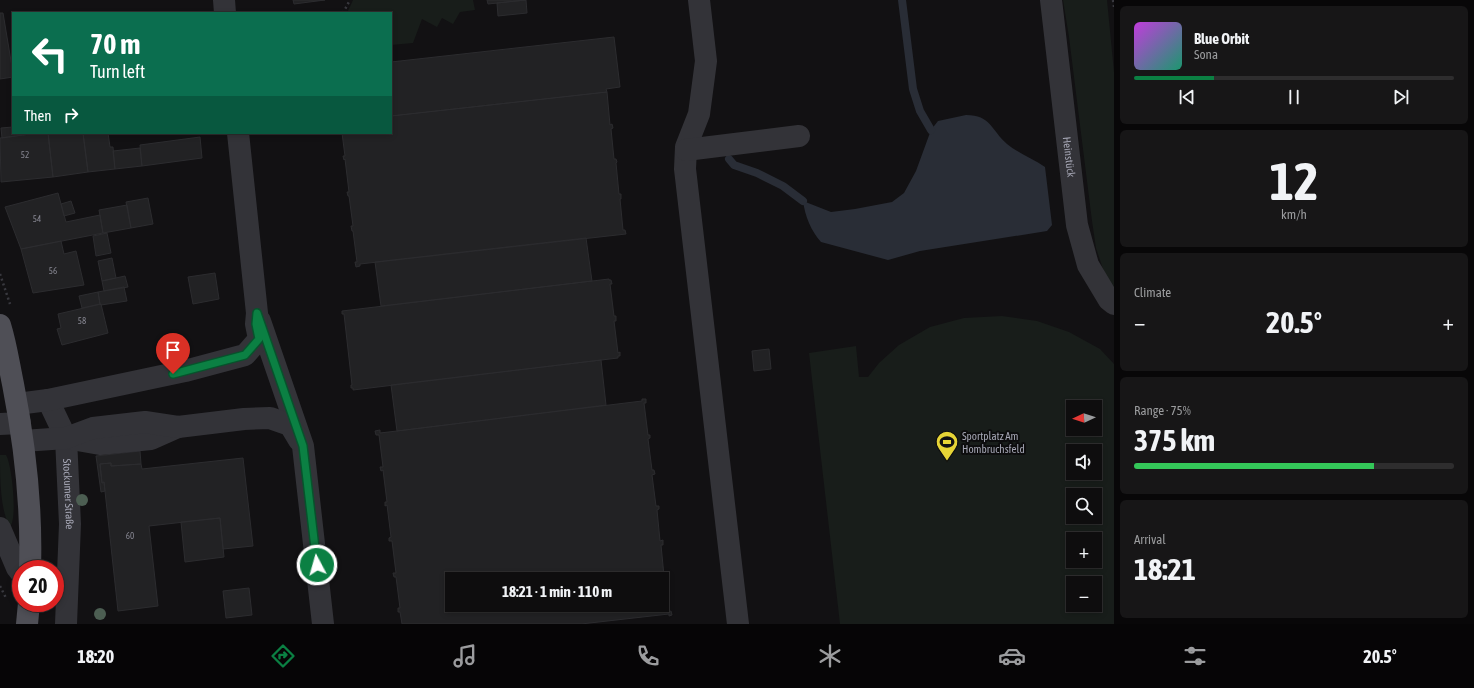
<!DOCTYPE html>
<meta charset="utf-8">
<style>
body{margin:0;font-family:"Asap Condensed",sans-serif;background:#171617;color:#f1f3f6;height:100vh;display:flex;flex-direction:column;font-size:15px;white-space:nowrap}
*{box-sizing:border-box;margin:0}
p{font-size:13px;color:#9b9c9e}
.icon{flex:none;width:22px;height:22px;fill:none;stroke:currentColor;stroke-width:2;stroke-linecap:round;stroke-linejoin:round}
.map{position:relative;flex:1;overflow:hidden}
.sheet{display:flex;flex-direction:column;gap:6px;padding:6px;background:#080708;width:360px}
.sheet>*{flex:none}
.top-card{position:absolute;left:12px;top:12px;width:380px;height:122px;border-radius:0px;box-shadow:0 2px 6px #0003,0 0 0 1px #2e2d2e;background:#0b6e4f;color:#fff;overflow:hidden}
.needle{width:26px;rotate:266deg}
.fabs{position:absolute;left:1066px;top:400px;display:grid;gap:8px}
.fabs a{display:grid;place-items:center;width:36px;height:36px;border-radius:0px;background:#0e0d0e;box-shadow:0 2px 6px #0003,0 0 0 1px #2e2d2e;font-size:20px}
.speed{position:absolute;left:12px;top:560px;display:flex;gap:8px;font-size:20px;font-weight:700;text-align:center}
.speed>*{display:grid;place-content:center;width:52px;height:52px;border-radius:50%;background:#0e0d0e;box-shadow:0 2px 6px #0003,0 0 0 1px #2e2d2e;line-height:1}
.speed .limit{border:6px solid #d22;background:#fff;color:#111}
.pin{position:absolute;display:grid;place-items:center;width:34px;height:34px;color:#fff;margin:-41px -17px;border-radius:50% 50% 50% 0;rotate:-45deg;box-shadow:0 0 4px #0007}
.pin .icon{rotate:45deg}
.me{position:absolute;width:44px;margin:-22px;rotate:354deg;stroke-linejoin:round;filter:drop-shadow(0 0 3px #0008)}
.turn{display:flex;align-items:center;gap:14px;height:84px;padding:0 12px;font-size:18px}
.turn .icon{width:52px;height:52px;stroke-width:2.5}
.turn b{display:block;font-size:28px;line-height:34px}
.then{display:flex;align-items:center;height:38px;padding:0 12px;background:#0003;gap:8px;font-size:15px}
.big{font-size:30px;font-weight:700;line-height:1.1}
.sheet .card{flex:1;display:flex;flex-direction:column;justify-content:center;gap:6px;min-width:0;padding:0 14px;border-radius:6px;background:#171617}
.sheet .dial{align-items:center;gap:0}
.dial b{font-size:52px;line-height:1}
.song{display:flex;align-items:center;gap:12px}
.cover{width:48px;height:48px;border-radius:6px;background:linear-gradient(135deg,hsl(290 70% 55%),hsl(160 70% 35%))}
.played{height:4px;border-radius:2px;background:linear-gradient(90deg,#0b8043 25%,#2e2d2e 25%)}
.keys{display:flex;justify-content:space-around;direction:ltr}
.heat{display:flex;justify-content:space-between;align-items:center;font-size:22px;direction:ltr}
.charge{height:6px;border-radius:3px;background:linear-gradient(90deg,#34c759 75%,#2e2d2e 0)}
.trip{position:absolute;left:445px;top:572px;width:224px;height:40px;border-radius:0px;background:#0e0d0e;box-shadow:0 2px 6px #0003,0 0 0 1px #2e2d2e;font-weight:700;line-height:40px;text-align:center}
.dock{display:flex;height:64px;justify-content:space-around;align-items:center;background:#060506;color:#9b9c9e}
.dock .icon{width:28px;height:28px}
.dock .active{color:#0b8043}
.dock b{font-size:18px;color:#f1f3f6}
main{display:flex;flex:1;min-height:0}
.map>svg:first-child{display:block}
</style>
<main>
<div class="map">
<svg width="1114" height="624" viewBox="0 0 1114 624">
<rect width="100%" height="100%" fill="#121113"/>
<path fill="#181d1a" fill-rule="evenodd" d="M353,0H473L475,10L460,12L453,24L442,18L437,27L422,19L413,43L391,45V13H347Z
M1063,0H1107L1114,72V291L1103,269L1096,248L1092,221L1069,37Z
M1002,316L1037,321L1069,332L1100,349L1114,364V624H840L809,353L856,346L859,377H868L879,363L899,345L930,327L964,318ZM1073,407H1095V429H1073ZM1073,451H1095V473H1073ZM1073,495H1095V517H1073ZM1073,539H1095V561H1073ZM1073,583H1095V605H1073Z
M0,455H6C12,465 17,515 11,525H9C0,508 0,477 0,455Z"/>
<path fill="#292d36" d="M966,115C991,115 991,130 1007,144C1018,153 1033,159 1045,167L1052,225L1047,231L920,251L888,260L821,242C811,231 805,216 803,201L831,212L855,209L892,202L904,193L916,171L931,130L938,121Z"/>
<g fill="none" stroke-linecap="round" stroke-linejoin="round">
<path stroke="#292d36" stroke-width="8" d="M902,0L913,89L920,111L931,130
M729,159L734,165L757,173L783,186L803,201"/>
</g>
<path fill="#222224" stroke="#2c2c2f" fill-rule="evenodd" d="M293,0H325L294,4Z
M487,0H526L488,4Z
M526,0L527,13L498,16L497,3Z
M0,13H3L13,73V77L0,79Z
M614,37L620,87L606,89L607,92L391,116V62Z
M607,92L610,125L612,124L613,128L611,129L614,159H616L617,162L616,163L619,194H621V199H620L623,230H625L626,234L360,264V266L356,267L355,262H357L353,231H352L351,226H353L349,196H348L347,192H349L345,159L344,160L343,156H345L342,133H391V116Z
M13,127V133H38L2,138L1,128Z
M38,133H48L53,177L1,182L0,138Z
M48,133H83L88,172L53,177Z
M83,133H108L110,147H113L115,169L88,172Z
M200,137L202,158L142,166L140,145Z
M140,148L142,166L115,169L113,151Z
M58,193L66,222L100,215L103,233L21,249L5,207Z
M148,198L153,224L131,228L126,202Z
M71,201L75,213L64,216L61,204Z
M127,205L131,228L103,233L99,210Z
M107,233L111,253L96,256L93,236Z
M586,238L592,281L381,306L375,262Z
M61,241L64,254L76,251L84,285L33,293L21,249Z
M112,258L116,278L102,281L98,261Z
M215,273L219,299L193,304L188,277Z
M125,276L128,287L104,291L102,281Z
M609,279V280H611L612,284H610L614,316H616V321H614L618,353L620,352V356H618V358L353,390V388H351V385H352L344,314H342V311Z
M124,287L127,301L101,305L100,304L98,292Z
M98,292L100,304L82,308L79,296Z
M101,304L108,333L62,345L57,329L61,328L58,314Z
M769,349L771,369L754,371L752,351Z
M601,360L606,405L397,431L391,385Z
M642,399H646V403H644L648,435H650V438L648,439L652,470H654L655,474L652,475L656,506H659V509L657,510L660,541L663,540V545H661L664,576H667L668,580L665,581L668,612L671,611L672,615L669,616V614L581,624H402L400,612H398V608H400L396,577H394L393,573H396L392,541H389V538L391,537L387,505L385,506V502H387L383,470L381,471L380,467H383L379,435H376L375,431L380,430V433L397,431L642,401ZM452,579H662V605H452Z
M140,451L141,464L111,466V463L100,464L102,483L104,482L105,491L101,492L96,456Z
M243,458L253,546L223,549L220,518L149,526L158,606L118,611L104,482L102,483L100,464L111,463V466L141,464L142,469Z
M220,518L224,557L185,562L181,522Z
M249,588L252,615L226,618L223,591Z"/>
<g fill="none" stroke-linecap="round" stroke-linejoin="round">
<path stroke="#39393f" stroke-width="2.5" stroke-dasharray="2 3" stroke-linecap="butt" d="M1113,0L1114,7
M343,13L350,0
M0,274L10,304
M0,586L6,598"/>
<g stroke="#333338" stroke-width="22">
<path d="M224,0L225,13"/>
<path d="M699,0L706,61L699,114L686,147L685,169L738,624"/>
<path id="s1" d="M1051,0L1077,225L1088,265L1109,300L1114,304"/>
<path d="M686,150L799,136"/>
<path d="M260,321L303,446L323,624"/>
<path id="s2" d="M48,400L66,438L70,524L66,624"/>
<path d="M17,404L48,400L185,371L245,355L259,339L256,324L257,313L238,133"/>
<path d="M0,424L20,423"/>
<path d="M66,438L100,444L151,439L178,427"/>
<path d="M23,441L66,438L93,428L145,422L178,427L244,419L270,418L290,425L299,440"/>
<path d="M0,528L17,568L21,573"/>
</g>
<path stroke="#4f4f56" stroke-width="22" d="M0,325C6,344 9,365 13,384C25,445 32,507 30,569
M27,624L29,603"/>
</g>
<g fill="#4c5e52">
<circle cx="82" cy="500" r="6"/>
<circle cx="100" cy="614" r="6"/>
</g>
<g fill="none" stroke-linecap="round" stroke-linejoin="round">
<g stroke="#07532c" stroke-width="10">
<path id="route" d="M173,374L245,355L259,339L256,324L257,313L303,446L317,565"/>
</g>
<use href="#route" stroke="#0b8043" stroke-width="7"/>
</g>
<defs>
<g id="stadium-pin" transform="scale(1.15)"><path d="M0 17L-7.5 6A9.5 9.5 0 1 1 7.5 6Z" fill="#e6d436" stroke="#0d0d0e"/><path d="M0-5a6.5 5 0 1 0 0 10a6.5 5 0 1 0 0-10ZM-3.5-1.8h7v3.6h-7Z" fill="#111"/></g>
</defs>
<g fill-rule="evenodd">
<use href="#stadium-pin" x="947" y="442"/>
</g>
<g text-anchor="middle" stroke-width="4" stroke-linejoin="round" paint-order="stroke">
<g font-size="9" fill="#84848f">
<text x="25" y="158">52</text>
<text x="37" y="222">54</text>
<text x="53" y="274">56</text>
<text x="82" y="324">58</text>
<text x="130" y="539">60</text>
</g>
<g font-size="11" fill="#a4a5b3" stroke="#0d0d0e">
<text dy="4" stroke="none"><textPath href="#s1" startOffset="158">Heinstück</textPath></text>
<text dy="4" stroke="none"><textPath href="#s2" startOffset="98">Stockumer Straße</textPath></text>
</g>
<g font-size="11" fill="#a4a5b3" stroke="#0d0d0e" text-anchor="start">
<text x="962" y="440">Sportplatz Am<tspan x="962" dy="13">Hombruchsfeld</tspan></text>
</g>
</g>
</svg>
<div class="fabs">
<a><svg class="needle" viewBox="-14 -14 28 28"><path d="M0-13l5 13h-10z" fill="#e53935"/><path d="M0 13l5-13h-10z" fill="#9b9c9e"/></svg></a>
<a><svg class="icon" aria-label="sound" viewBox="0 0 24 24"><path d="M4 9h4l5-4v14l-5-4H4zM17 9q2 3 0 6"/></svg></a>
<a><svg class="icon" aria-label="search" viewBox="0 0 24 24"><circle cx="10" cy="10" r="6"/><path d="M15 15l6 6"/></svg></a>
<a>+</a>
<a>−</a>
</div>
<div class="speed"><div class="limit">20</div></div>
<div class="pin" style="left:173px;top:374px;background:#d93025"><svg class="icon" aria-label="arrive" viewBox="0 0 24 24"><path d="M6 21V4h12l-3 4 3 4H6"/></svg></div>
<svg class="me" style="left:317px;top:565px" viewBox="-20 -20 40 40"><circle r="17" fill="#0b8043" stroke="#fff" stroke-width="3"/><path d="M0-11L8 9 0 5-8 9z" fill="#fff"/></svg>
<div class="trip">18:21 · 1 min · 110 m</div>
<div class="top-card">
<div class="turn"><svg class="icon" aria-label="left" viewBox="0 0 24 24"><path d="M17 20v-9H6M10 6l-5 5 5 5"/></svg><div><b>70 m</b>Turn left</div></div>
<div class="then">Then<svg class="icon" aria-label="right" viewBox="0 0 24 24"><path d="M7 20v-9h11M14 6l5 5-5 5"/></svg></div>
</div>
</div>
<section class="sheet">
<div class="card">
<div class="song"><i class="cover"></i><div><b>Blue Orbit</b><p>Sona</p></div></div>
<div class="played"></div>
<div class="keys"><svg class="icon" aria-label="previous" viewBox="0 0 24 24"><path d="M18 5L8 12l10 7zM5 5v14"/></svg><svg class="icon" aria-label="pause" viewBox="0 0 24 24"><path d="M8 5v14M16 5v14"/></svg><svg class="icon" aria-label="next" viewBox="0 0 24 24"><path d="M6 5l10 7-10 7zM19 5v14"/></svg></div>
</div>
<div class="card dial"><b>12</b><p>km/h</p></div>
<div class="card"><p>Climate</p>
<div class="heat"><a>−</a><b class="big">20.5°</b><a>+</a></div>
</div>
<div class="card"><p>Range · 75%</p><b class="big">375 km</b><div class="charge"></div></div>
<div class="card"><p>Arrival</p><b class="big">18:21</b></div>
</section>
</main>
<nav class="dock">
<b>18:20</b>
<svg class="icon active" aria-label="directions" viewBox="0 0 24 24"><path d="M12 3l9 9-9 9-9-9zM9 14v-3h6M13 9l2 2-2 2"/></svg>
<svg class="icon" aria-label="music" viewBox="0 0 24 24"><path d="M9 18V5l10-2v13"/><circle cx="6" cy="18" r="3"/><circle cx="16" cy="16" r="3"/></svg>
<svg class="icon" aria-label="phone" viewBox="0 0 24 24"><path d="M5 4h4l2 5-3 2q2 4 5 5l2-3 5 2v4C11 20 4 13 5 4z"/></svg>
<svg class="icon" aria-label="climate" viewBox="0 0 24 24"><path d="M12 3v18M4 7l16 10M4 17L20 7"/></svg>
<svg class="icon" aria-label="car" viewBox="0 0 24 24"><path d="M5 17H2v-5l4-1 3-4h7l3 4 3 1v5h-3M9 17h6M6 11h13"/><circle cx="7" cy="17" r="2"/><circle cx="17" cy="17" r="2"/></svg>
<svg class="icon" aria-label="filters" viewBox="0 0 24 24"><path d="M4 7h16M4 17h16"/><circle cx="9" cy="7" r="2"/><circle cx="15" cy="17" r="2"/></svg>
<b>20.5°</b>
</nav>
